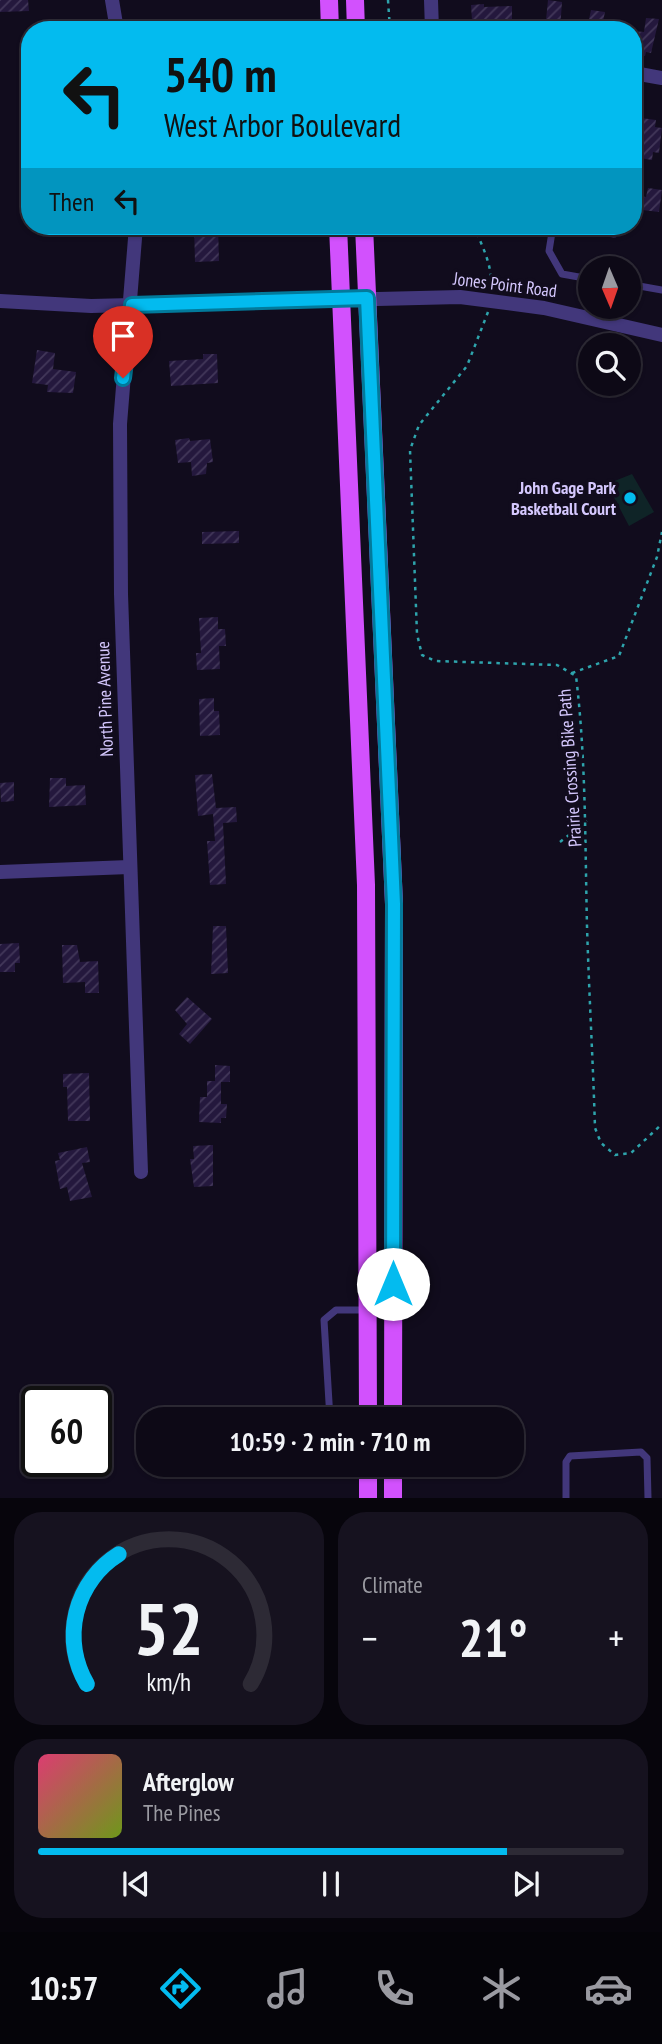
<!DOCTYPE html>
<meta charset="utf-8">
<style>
body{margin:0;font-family:"PT Sans Narrow",sans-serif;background:#16121f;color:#f1f3f6;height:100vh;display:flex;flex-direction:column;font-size:26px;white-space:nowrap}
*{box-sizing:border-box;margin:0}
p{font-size:23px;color:#9a9aa1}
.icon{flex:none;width:38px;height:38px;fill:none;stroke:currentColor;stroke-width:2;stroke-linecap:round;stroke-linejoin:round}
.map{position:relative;height:1498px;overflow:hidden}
.side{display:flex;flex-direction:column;gap:14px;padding:14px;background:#07050c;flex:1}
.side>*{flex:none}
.hud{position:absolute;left:21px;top:21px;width:621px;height:214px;border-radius:28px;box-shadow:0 2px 5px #0004,0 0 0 2px #2d2a35;background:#03bbef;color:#111;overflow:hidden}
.needle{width:46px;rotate:178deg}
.tools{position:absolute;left:578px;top:256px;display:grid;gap:14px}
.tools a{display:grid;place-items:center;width:63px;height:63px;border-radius:50%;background:#0d0916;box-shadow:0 2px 5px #0004,0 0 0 2px #2d2a35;font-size:35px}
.speed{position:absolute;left:21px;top:1386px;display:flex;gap:14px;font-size:35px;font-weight:700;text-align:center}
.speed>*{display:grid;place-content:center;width:91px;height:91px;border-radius:50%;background:#0d0916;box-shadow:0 2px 5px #0004,0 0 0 2px #2d2a35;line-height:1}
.speed .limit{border:4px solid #111;border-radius:10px;background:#fff;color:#111}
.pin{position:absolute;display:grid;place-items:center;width:60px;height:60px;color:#fff;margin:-72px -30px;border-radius:50% 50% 50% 0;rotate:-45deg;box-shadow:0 0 7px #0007}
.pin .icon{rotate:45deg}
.me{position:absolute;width:77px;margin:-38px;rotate:0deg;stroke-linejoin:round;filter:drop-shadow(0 0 5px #0008)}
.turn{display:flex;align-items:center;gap:24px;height:147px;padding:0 28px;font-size:32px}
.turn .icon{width:91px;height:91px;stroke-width:2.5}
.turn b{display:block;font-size:49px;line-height:60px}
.then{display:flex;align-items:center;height:66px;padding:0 28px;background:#0003;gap:14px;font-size:26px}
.big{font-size:52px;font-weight:800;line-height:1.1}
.side .card{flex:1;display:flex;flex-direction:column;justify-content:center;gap:10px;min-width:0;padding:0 24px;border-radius:28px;background:#16121f}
.side .dial{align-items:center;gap:0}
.dial svg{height:182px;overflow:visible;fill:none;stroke:#2d2a35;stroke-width:7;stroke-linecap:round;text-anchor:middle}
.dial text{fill:#f1f3f6;stroke:none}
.song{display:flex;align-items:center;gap:21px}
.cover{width:84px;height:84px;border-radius:10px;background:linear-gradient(135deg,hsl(340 70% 55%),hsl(80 70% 35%))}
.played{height:7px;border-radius:4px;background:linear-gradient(90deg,#03bbef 80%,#2d2a35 80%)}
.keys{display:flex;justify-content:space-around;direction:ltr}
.heat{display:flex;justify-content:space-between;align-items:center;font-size:38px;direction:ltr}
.side .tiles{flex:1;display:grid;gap:14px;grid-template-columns:1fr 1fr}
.card:last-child{grid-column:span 2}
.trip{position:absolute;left:136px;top:1407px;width:388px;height:70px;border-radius:28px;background:#0d0916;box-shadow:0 2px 5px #0004,0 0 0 2px #2d2a35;font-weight:800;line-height:70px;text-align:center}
.tab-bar{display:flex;height:112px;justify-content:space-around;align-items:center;background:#050409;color:#9a9aa1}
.tab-bar .icon{width:49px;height:49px}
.tab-bar .current{color:#03bbef}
.tab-bar b{font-size:32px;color:#f1f3f6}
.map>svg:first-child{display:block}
</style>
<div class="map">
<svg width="662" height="1498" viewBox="0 0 662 1498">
<defs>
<pattern id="building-hatch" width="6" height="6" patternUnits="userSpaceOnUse" patternTransform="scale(1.75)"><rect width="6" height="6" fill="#24183d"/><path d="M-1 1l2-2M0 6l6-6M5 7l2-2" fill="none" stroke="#43385a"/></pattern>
</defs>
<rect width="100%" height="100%" fill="#110c1d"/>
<path fill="#0f2427" d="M632,474L654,512L629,526L607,484Z"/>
<path fill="url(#building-hatch)" d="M0,0H28L29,11L0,12Z
M548,0L562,2L560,30H545Z
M484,4V7L512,6V19L482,20V30H460L459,21L472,20L471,5Z
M591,10L605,12L602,26L588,24Z
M646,18L659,19L651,53L646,52L645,56L634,55V31L644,32Z
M504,20H523V30H505Z
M634,117L656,120L655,127L662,128L659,153L653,152L652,160L634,157Z
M648,188L662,190L659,212L634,209L635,195L646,197Z
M194,226H218L219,261L195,262Z
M573,226H618L616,238L572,231Z
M37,350L55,353L53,369L76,372L73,393L47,392L48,385L32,383Z
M203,354H217L218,383L171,386L169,361L203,359Z
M189,438L190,441L210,439L213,462L207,463L206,474L192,476L191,462L178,463L175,440Z
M239,531V543L202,544V532Z
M218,617V629H225L226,646H219L220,669L197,670L196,653H201L199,618Z
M214,698V711H219L220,735L200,736L199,699Z
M212,774L216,808L236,807L237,822L223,823L226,884L210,885L207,841H215L213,814L198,816L195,775Z
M50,778H66V786L85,785L86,805L49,807Z
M14,782V801L1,802L0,783Z
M213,926H226L228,973L211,974Z
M19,943L20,963H15V972H0V944Z
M62,945H77L80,962L98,961L99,993H85V982L63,983Z
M187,997L212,1019L190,1044L179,1034L187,1024L175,1010Z
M215,1065L230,1066V1082H221V1104H227L226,1118H221V1123L199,1122L200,1097H207V1081H215Z
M89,1073L90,1121H68L67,1087H63V1074Z
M213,1145V1186L194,1187L190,1159H194L193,1146Z
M87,1147L90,1162L82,1163L92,1197L70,1201L67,1187L60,1189L55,1161L60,1160L58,1153Z"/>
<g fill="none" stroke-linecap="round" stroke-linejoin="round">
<path stroke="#2ea4ac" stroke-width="2.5" stroke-dasharray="3.5 5" stroke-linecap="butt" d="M388,0L390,30
M473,226C482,244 493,267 491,288
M488,312L467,366L419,425L410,450L417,634L422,655L435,661L557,665L576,676C586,759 585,842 587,926C589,993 593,1061 595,1128L601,1143L615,1155L631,1153L662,1124
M572,673L619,656L657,557L662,532
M560,842L587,821"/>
<path stroke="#42377b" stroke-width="7" d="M553,226L549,251L562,274L590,279
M628,284L662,290
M597,320L601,306
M330,1419L324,1320L336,1310H368
M566,1498V1462L570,1456L641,1452L647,1458L648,1498"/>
<path stroke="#42377b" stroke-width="14" d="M112,0L117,30
M431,0L432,30
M634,73L662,78
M136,226L120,424L121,594L141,1172
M0,301L91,306L460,297L544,308L662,335
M0,872L129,867"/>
<path stroke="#d251fd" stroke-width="18" d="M329,0L330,30
M355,0L356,30
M338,226L366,885L368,1419
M364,226L394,904L393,1419
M368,1465V1498
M393,1498V1465"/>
</g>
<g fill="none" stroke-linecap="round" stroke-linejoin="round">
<g stroke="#027a9b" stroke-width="18">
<path id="route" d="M123,378L132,305L367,298L394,904L393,1284"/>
</g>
<use href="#route" stroke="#03bbef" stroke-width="12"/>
</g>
<circle fill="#03bbef" stroke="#110c1d" stroke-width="2.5" cx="630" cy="498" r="7"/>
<g text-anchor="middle" stroke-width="7" stroke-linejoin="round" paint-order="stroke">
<g font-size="18" fill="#d5c8fe" stroke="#110c1d">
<text transform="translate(505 285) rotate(7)" y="6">Jones Point Road</text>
<text transform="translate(105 699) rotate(-92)" y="6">North Pine Avenue</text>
<text transform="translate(570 768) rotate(-94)" y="6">Prairie Crossing Bike Path</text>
</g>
<g font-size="18" font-weight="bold" fill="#d5c8fe" stroke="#110c1d" text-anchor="end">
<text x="616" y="494">John Gage Park<tspan x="616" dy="21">Basketball Court</tspan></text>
</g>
</g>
</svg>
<div class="tools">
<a><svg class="needle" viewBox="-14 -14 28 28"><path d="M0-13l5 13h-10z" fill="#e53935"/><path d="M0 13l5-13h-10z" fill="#9a9aa1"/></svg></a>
<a><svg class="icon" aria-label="search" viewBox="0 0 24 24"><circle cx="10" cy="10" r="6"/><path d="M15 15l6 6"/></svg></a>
</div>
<div class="speed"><div class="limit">60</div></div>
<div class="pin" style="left:123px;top:378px;background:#d93025"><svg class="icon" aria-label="arrive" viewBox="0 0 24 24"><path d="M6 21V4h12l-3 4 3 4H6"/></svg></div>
<svg class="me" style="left:393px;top:1284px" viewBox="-20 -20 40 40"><circle r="19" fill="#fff"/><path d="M0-13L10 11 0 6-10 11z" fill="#03bbef"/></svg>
<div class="trip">10:59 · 2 min · 710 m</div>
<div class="hud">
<div class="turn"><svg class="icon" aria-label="left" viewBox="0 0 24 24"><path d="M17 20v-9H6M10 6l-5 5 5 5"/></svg><div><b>540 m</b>West Arbor Boulevard</div></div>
<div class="then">Then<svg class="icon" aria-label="left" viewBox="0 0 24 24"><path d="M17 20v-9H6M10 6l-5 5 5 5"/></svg></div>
</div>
</div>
<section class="side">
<div class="tiles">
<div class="card dial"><svg viewBox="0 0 100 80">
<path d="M14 69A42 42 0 1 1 86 69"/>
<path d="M14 69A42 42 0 0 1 28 12" stroke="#03bbef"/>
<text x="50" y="56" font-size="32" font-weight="700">52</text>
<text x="50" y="72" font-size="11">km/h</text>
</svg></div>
<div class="card"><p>Climate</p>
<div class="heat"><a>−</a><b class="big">21°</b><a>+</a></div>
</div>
<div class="card">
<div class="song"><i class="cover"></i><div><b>Afterglow</b><p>The Pines</p></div></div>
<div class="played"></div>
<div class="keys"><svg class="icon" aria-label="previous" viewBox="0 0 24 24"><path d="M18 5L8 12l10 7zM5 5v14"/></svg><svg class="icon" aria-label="pause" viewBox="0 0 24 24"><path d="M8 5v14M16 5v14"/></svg><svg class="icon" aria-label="next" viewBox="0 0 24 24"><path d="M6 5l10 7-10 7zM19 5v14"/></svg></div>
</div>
</div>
</section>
<nav class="tab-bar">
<b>10:57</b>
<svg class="icon current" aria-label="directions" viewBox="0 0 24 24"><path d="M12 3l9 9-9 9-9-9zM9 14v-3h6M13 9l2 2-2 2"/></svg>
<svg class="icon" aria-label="music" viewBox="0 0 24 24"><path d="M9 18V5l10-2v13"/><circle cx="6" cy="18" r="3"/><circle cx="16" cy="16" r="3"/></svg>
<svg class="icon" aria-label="phone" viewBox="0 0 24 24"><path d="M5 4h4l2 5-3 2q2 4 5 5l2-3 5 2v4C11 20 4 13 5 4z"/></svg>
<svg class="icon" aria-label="climate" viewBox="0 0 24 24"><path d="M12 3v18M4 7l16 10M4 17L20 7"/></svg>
<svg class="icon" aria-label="car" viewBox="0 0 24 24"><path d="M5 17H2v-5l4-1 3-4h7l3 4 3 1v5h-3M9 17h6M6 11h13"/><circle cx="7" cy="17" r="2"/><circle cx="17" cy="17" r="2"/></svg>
</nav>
